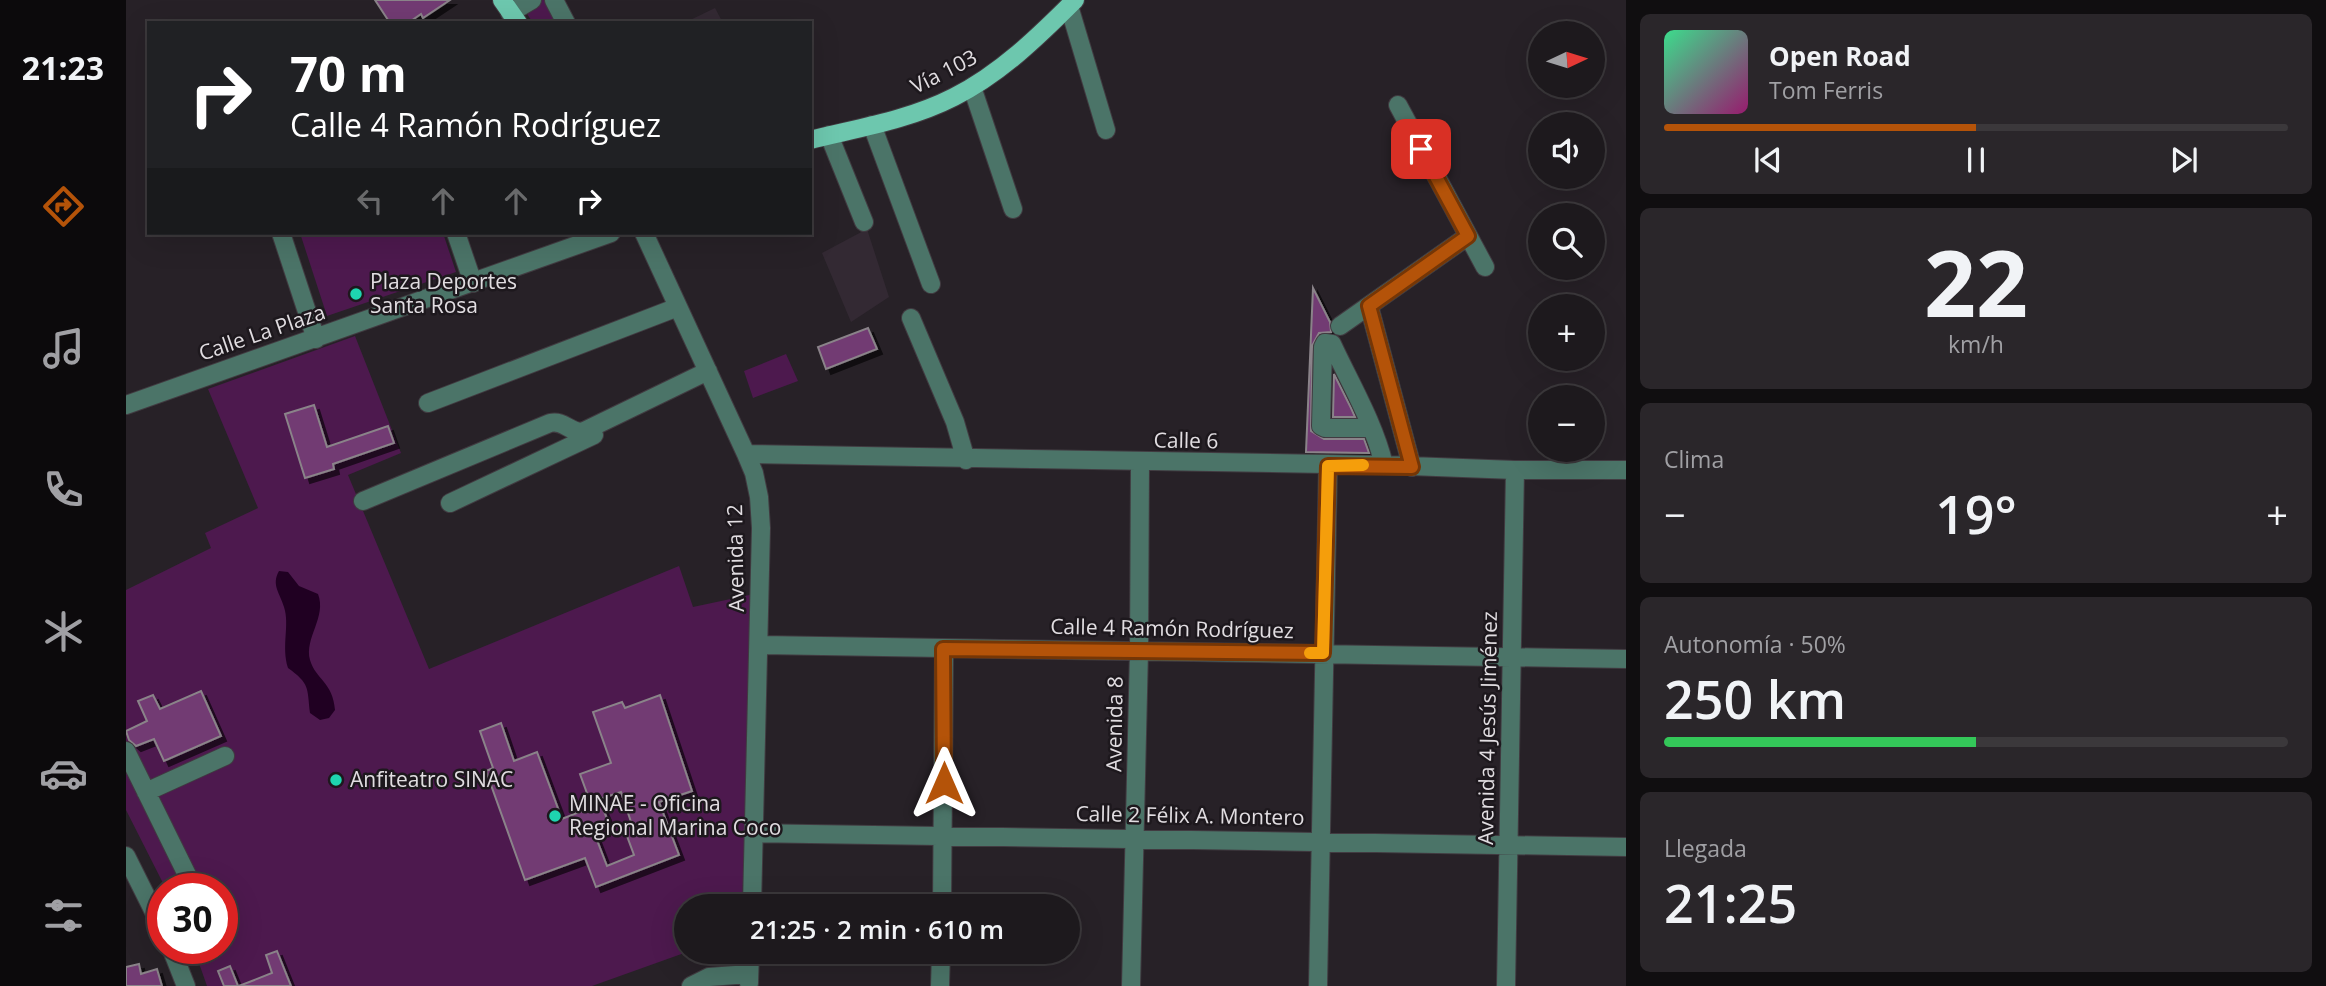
<!DOCTYPE html>
<html lang="es">
<meta charset="utf-8">
<style>
body{margin:0;font-family:"Open Sans",sans-serif;background:#2a262a;color:#f1f3f6;height:100vh;display:flex;flex-direction:column;font-size:26px;white-space:nowrap}
*{box-sizing:border-box;margin:0}
p{font-size:23px;color:#a0a0a4}
.icon{flex:none;width:38px;height:38px;fill:none;stroke:currentColor;stroke-width:2;stroke-linecap:round;stroke-linejoin:round}
.map{position:relative;flex:1;overflow:hidden}
.sheet{display:flex;flex-direction:column;gap:14px;padding:14px;background:#100e10;width:700px}
.sheet>*{flex:none}
.banner{position:absolute;left:21px;top:21px;width:665px;height:214px;border-radius:0px;box-shadow:0 7px 28px #0002,0 0 0 2px #3b383b;background:#202124;color:#fff;overflow:hidden}
.needle{width:46px;rotate:86deg}
.fabs{position:absolute;left:1402px;top:21px;display:grid;gap:14px}
.fabs a{display:grid;place-items:center;width:77px;height:77px;border-radius:50%;background:#1d191d;box-shadow:0 7px 28px #0002,0 0 0 2px #3b383b;font-size:35px}
.speed{position:absolute;left:21px;top:873px;display:flex;gap:14px;font-size:35px;font-weight:700;text-align:center}
.speed>*{display:grid;place-content:center;width:91px;height:91px;border-radius:50%;background:#1d191d;box-shadow:0 7px 28px #0002,0 0 0 2px #3b383b;line-height:1}
.speed .limit{border:10px solid #d22;background:#fff;color:#111}
.pin{position:absolute;display:grid;place-items:center;width:60px;height:60px;color:#fff;margin:-30px;border-radius:14px;box-shadow:0 4px 10px #0006}
.me{position:absolute;width:77px;margin:-38px;rotate:0deg;stroke-linejoin:round;filter:drop-shadow(0 0 5px #0008)}
.turn{display:flex;align-items:center;gap:24px;height:147px;padding:0 28px;font-size:32px}
.turn .icon{width:91px;height:91px;stroke-width:2.5}
.turn b{display:block;font-size:49px;line-height:60px}
.lanes{display:flex;align-items:center;height:66px;padding:0 28px;background:#0003;justify-content:center;gap:35px;direction:ltr}
.lanes .off{opacity:.35}
.big{font-size:52px;font-weight:600;line-height:1.1}
.sheet .tile{flex:1;display:flex;flex-direction:column;justify-content:center;gap:10px;min-width:0;padding:0 24px;border-radius:10px;background:#2a262a}
.sheet .dial{align-items:center;gap:0}
.dial b{font-size:91px;line-height:1}
.song{display:flex;align-items:center;gap:21px}
.cover{width:84px;height:84px;border-radius:10px;background:linear-gradient(135deg,hsl(150 70% 55%),hsl(320 70% 35%))}
.played{height:7px;border-radius:4px;background:linear-gradient(90deg,#b45309 50%,#3b383b 50%)}
.keys{display:flex;justify-content:space-around;direction:ltr}
.heat{display:flex;justify-content:space-between;align-items:center;font-size:38px;direction:ltr}
.charge{height:10px;border-radius:5px;background:linear-gradient(90deg,#34c759 50%,#3b383b 0)}
.trip{position:absolute;left:548px;top:894px;width:406px;height:70px;border-radius:35px;background:#1d191d;box-shadow:0 7px 28px #0002,0 0 0 2px #3b383b;font-weight:600;line-height:70px;text-align:center}
main{display:flex;flex:1;min-height:0}
.dock{display:flex;flex-direction:column;width:126px;justify-content:space-around;align-items:center;background:#0c0a0c;color:#a0a0a4}
.dock .icon{width:49px;height:49px}
.dock .selected{color:#b45309}
.dock b{font-size:32px;color:#f1f3f6}
.map>svg:first-child{display:block}
</style>
<main>
<nav class="dock">
<b>21:23</b>
<svg class="icon selected" aria-label="directions" viewBox="0 0 24 24"><path d="M12 3l9 9-9 9-9-9zM9 14v-3h6M13 9l2 2-2 2"/></svg>
<svg class="icon" aria-label="music" viewBox="0 0 24 24"><path d="M9 18V5l10-2v13"/><circle cx="6" cy="18" r="3"/><circle cx="16" cy="16" r="3"/></svg>
<svg class="icon" aria-label="phone" viewBox="0 0 24 24"><path d="M5 4h4l2 5-3 2q2 4 5 5l2-3 5 2v4C11 20 4 13 5 4z"/></svg>
<svg class="icon" aria-label="climate" viewBox="0 0 24 24"><path d="M12 3v18M4 7l16 10M4 17L20 7"/></svg>
<svg class="icon" aria-label="car" viewBox="0 0 24 24"><path d="M5 17H2v-5l4-1 3-4h7l3 4 3 1v5h-3M9 17h6M6 11h13"/><circle cx="7" cy="17" r="2"/><circle cx="17" cy="17" r="2"/></svg>
<svg class="icon" aria-label="filters" viewBox="0 0 24 24"><path d="M4 7h16M4 17h16"/><circle cx="9" cy="7" r="2"/><circle cx="15" cy="17" r="2"/></svg>
</nav>
<div class="map">
<svg width="1500" height="986" viewBox="0 0 1500 986">
<defs>
<filter id="shadow"><feDropShadow dx="5" dy="5" stdDeviation="0" flood-color="#0009"/></filter>
</defs>
<rect width="100%" height="100%" fill="#272127"/>
<path fill="#332933" d="M589,8L597,23H558Z
M741,229L763,297L725,322L696,253Z"/>
<path fill="#4d194e" d="M392,0H424L437,23H407Z
M174,233H317L330,272L201,316Z
M229,336L275,453L222,475L303,669L553,566L567,607L628,594L616,906H560L561,952L466,986H81L68,949L96,948V889H40L0,810V590L85,548L79,533L132,508L82,389Z
M660,354L672,381L627,398L618,371Z"/>
<path fill="#200022" d="M153,571L162,572L173,586L192,594C201,617 178,638 184,660C190,680 207,682 209,710L203,718L194,720L184,713C181,687 184,684 162,668C155,646 164,625 158,607C154,593 145,585 153,571Z"/>
<path fill="#723a73" stroke="#8a8389" stroke-width="2" fill-rule="evenodd" filter="url(#shadow)" d="M249,0H324L297,18L295,14L282,23H264Z
M1187,288L1204,322L1205,332L1193,333L1186,346L1185,431L1198,439H1238L1243,453L1180,452Z
M742,328L751,349L700,369L692,347Z
M1208,374L1225,408L1229,417H1207Z
M188,405L201,447L262,426L268,443L207,464L208,469L179,478L159,414Z
M75,691L95,736L38,761L28,739L10,746L3,740L0,731L21,721L12,701L27,695L34,709Z
M534,695L566,791L533,802L553,855L470,887L459,858L399,880L360,771L367,768L354,731L375,723L388,761L411,752L436,819L466,807L454,774L485,763L467,712L496,702L499,708ZM495,792L506,825L498,828L508,855L481,866L466,827L482,821L473,799Z
M151,951L165,986H113L146,973L140,955Z
M13,964L15,974L31,969L36,986H0V967Z
M104,966L112,986H98L92,971Z"/>
<g fill="none" stroke-linecap="round" stroke-linejoin="round">
<g stroke="#413b41" stroke-width="20">
<path id="minor" d="M428,0L440,23
M943,6L980,130
M384,13L406,0
M846,87L887,209
M1272,105L1359,267
M746,125L805,284
M703,135L738,222
M155,233L190,339
M330,233L347,283
M518,233L620,454L628,473L633,497L635,528L626,906
M1243,306L1286,467
M785,318L829,422L840,460
M1214,326L1342,236
M302,403L552,307
M0,405L485,233
M1245,428H1199L1195,426L1197,347L1199,343L1206,344C1224,383 1248,423 1258,465
M620,454L1258,465L1389,470H1500
M237,501L424,423C438,420 443,432 456,432L582,371
M324,503L468,435
M634,645L1500,659
M0,751L68,889
M20,792L99,756
M627,833L1500,847
M0,856L37,930
M816,906L818,649
M45,948L60,986
M623,983L624,952
M565,986L583,977L623,974
M814,986L815,952
M1005,986L1013,651L1014,463
M1192,986L1202,466
M1380,986L1389,470"/>
</g>
<g stroke="#413b41" stroke-width="20">
<path id="major" d="M376,0L392,23
M684,140C732,128 783,120 828,97C874,74 913,36 949,0"/>
</g>
<use href="#minor" stroke="#4b7468" stroke-width="18"/>
<use href="#major" stroke="#6dc7ae" stroke-width="18"/>
</g>
<g fill="none" stroke-linecap="round" stroke-linejoin="round">
<g stroke="#753606" stroke-width="18">
<path id="route" d="M818,783L817,649L1197,653L1202,466L1286,467L1243,306L1342,236L1295,149"/>
</g>
<use href="#route" stroke="#b45309" stroke-width="12"/>
<path stroke="#f59e0b" stroke-width="12" d="M1184,653H1197L1202,466L1237,465"/>
</g>
<g fill="#1ed5b0" stroke="#1d181d" stroke-width="2.5">
<circle cx="230" cy="294" r="7"/>
<circle cx="210" cy="780" r="7"/>
<circle cx="429" cy="816" r="7"/>
</g>
<g text-anchor="middle" stroke-width="5" stroke-linejoin="round" paint-order="stroke">
<g font-size="21" fill="#e1dde1" stroke="#1d181d">
<text transform="translate(818 72) rotate(-27)" y="7">Vía 103</text>
<text transform="translate(136 333) rotate(-19)" y="7">Calle La Plaza</text>
<text transform="translate(1060 441) rotate(1)" y="7">Calle 6</text>
<text transform="translate(610 558) rotate(-91)" y="7">Avenida 12</text>
<text transform="translate(1046 629) rotate(1)" y="7">Calle 4 Ramón Rodríguez</text>
<text transform="translate(989 724) rotate(-89)" y="7">Avenida 8</text>
<text transform="translate(1362 728) rotate(-89)" y="7">Avenida 4 Jesús Jiménez</text>
<text transform="translate(1064 816) rotate(1)" y="7">Calle 2 Félix A. Montero</text>
</g>
<g font-size="21" fill="#e1dde1" stroke="#1d181d" text-anchor="start">
<text x="244" y="289">Plaza Deportes<tspan x="244" dy="24">Santa Rosa</tspan></text>
<text x="224" y="787">Anfiteatro SINAC</text>
<text x="443" y="811">MINAE - Oficina<tspan x="443" dy="24">Regional Marina Coco</tspan></text>
</g>
</g>
</svg>
<div class="fabs">
<a><svg class="needle" viewBox="-14 -14 28 28"><path d="M0-13l5 13h-10z" fill="#e53935"/><path d="M0 13l5-13h-10z" fill="#a0a0a4"/></svg></a>
<a><svg class="icon" aria-label="sound" viewBox="0 0 24 24"><path d="M4 9h4l5-4v14l-5-4H4zM17 9q2 3 0 6"/></svg></a>
<a><svg class="icon" aria-label="search" viewBox="0 0 24 24"><circle cx="10" cy="10" r="6"/><path d="M15 15l6 6"/></svg></a>
<a>+</a>
<a>−</a>
</div>
<div class="speed"><div class="limit">30</div></div>
<div class="pin" style="left:1295px;top:149px;background:#d93025"><svg class="icon" aria-label="arrive" viewBox="0 0 24 24"><path d="M6 21V4h12l-3 4 3 4H6"/></svg></div>
<svg class="me" style="left:818px;top:783px" viewBox="-20 -20 40 40"><path d="M0-17L14 15 0 8-14 15z" fill="#b45309" stroke="#fff" stroke-width="4"/></svg>
<div class="trip">21:25 · 2 min · 610 m</div>
<div class="banner">
<div class="turn"><svg class="icon" aria-label="right" viewBox="0 0 24 24"><path d="M7 20v-9h11M14 6l5 5-5 5"/></svg><div><b>70 m</b>Calle 4 Ramón Rodríguez</div></div>
<div class="lanes"><svg class="icon off" aria-label="left" viewBox="0 0 24 24"><path d="M17 20v-9H6M10 6l-5 5 5 5"/></svg><svg class="icon off" aria-label="ahead" viewBox="0 0 24 24"><path d="M12 20V5M6 11l6-6 6 6"/></svg><svg class="icon off" aria-label="ahead" viewBox="0 0 24 24"><path d="M12 20V5M6 11l6-6 6 6"/></svg><svg class="icon" aria-label="right" viewBox="0 0 24 24"><path d="M7 20v-9h11M14 6l5 5-5 5"/></svg></div>
</div>
</div>
<section class="sheet">
<div class="tile">
<div class="song"><i class="cover"></i><div><b>Open Road</b><p>Tom Ferris</p></div></div>
<div class="played"></div>
<div class="keys"><svg class="icon" aria-label="previous" viewBox="0 0 24 24"><path d="M18 5L8 12l10 7zM5 5v14"/></svg><svg class="icon" aria-label="pause" viewBox="0 0 24 24"><path d="M8 5v14M16 5v14"/></svg><svg class="icon" aria-label="next" viewBox="0 0 24 24"><path d="M6 5l10 7-10 7zM19 5v14"/></svg></div>
</div>
<div class="tile dial"><b>22</b><p>km/h</p></div>
<div class="tile"><p>Clima</p>
<div class="heat"><a>−</a><b class="big">19°</b><a>+</a></div>
</div>
<div class="tile"><p>Autonomía · 50%</p><b class="big">250 km</b><div class="charge"></div></div>
<div class="tile"><p>Llegada</p><b class="big">21:25</b></div>
</section>
</main>
